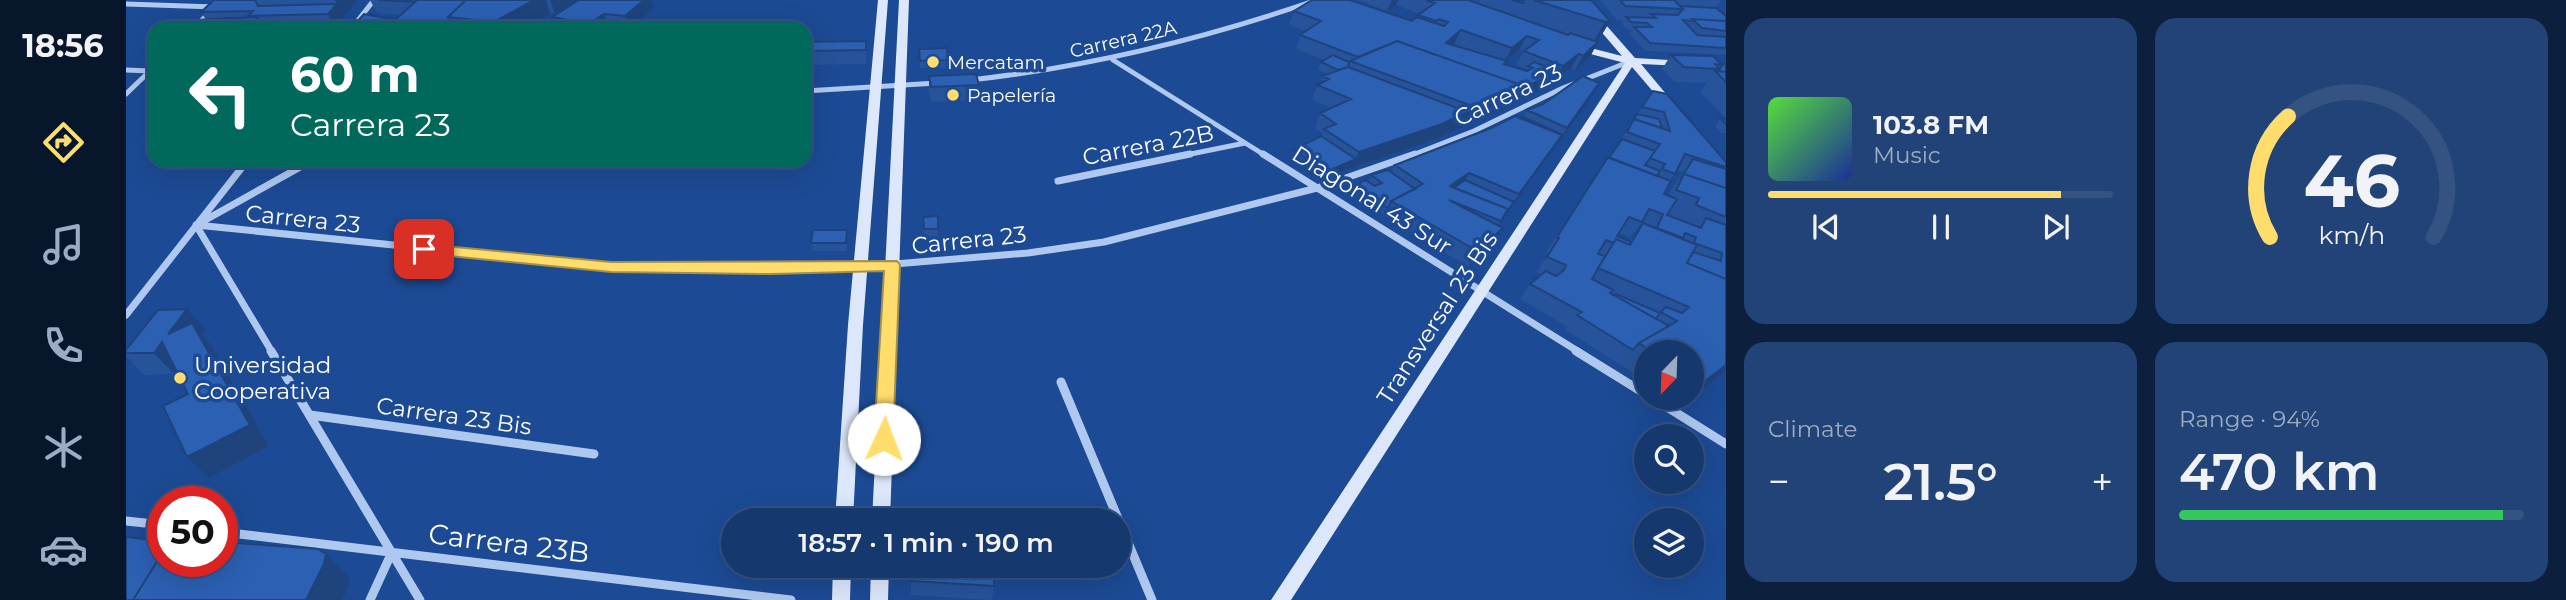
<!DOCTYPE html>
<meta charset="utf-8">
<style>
body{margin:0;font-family:Montserrat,sans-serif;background:#224377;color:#f1f3f6;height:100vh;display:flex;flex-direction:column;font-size:26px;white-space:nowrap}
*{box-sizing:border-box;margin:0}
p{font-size:23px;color:#9dacc3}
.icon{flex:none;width:38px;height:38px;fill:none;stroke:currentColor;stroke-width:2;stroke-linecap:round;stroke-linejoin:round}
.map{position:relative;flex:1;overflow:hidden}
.side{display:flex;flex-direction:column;gap:18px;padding:18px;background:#0c1f3d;width:840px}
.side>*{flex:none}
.top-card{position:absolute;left:21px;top:21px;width:665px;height:147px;border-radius:21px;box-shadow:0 7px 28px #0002,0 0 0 2px #345282;background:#00695c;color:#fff;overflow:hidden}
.needle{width:46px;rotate:203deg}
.buttons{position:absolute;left:1508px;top:340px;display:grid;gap:14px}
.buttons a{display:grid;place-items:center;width:70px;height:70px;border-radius:50%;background:#15386f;box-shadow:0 7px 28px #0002,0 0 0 2px #345282;font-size:35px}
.speed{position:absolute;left:21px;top:486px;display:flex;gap:14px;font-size:35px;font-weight:700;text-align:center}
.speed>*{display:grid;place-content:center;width:91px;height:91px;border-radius:50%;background:#15386f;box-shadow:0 7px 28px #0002,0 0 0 2px #345282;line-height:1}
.speed .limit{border:10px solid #d22;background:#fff;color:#111}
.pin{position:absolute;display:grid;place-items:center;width:60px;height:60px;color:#fff;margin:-30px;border-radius:14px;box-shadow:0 4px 10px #0006}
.me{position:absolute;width:77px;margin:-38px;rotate:2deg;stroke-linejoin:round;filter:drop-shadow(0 0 5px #0008)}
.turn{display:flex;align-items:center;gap:24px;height:147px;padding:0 28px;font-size:32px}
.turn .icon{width:91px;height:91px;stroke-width:2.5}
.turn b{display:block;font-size:49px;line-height:60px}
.big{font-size:52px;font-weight:600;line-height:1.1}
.side .card{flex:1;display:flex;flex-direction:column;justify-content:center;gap:10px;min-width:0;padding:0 24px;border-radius:21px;background:#224377}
.side .dial{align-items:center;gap:0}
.dial svg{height:182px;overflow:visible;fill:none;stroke:#345282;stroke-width:7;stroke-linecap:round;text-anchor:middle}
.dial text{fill:#f1f3f6;stroke:none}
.song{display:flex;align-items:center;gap:21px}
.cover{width:84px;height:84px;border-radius:10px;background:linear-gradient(135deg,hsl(110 70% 55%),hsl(230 70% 35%))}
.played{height:7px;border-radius:4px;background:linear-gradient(90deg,#ffdd6d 85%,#345282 85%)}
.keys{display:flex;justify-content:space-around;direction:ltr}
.heat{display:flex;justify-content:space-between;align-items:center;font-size:38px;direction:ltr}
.charge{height:10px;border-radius:5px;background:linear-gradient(90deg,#34c759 94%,#345282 0)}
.side .tiles{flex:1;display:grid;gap:18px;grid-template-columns:repeat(2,1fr)}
.trip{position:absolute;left:595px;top:508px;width:410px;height:70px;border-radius:35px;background:#15386f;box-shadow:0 7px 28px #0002,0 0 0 2px #345282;font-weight:600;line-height:70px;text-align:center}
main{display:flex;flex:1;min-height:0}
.dock{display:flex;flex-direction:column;width:126px;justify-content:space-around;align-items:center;background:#08162c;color:#9dacc3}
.dock .icon{width:49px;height:49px}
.dock .current{color:#ffdd6d}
.dock b{font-size:32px;color:#f1f3f6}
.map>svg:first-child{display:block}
</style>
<main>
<nav class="dock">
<b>18:56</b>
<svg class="icon current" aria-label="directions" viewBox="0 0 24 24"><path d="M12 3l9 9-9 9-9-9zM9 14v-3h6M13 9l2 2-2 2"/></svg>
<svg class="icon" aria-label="music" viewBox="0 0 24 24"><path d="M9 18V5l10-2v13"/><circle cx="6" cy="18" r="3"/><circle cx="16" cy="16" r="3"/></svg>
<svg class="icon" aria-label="phone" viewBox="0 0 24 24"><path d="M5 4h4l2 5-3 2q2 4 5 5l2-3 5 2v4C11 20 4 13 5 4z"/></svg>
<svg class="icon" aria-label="climate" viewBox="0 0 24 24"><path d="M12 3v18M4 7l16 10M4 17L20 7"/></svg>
<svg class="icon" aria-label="car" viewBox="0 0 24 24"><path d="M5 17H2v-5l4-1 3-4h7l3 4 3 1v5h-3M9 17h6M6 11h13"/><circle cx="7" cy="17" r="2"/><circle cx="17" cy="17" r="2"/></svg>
</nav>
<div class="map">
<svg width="1600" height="600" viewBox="0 0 1600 600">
<rect width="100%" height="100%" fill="#1c4a94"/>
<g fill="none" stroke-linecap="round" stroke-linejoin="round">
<path stroke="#afc8ef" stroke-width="5" d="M0,4L89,7
M68,28L96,0
M226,28L248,0
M987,60L1140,156
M0,70L24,71
M844,80C963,67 1077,39 1191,0
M679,91L811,83
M0,94L28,67
M1055,156L1119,143
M1284,156L1348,131L1437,88L1505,61"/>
<path stroke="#afc8ef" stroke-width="7" d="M1137,154L1453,352
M932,181L1064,154
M74,223L185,161
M70,225L485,267L720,268L902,253L978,242L1191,188L1289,154
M70,225L146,352
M0,315L121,161"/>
<path stroke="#afc8ef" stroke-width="9" d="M145,351L294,600
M1450,351L1521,395
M935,382L1026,600
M1525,397L1600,444
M184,415L468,454
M0,521L37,525
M96,532L665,600
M244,600L266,552"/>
<path fill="#dce7fb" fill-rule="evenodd" d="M752,0H762L737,325L727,520H709L722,325Z
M773,0H783L764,520H746Z
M1448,0H1458L1509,58L1560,61L1561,63L1556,66L1515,64L1551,107L1546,110L1542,109L1506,67L1165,600H1145L1499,63L1445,49L1444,47L1449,44L1496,56Z
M707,565H725L724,600H706Z
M745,565H763L762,600H744Z"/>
</g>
<path fill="#265399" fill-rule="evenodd" d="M88,0H232L209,28H62L80,20L75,12Z
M244,0H452L429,13H424V14L400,28H225L269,20L275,15L251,13Z
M1232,0H1352L1348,2L1352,3L1354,0H1465L1484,21L1472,41L1470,42L1464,57L1449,70L1445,68L1429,80H1427L1424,85L1384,106L1309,139L1227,167L1199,179L1165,157L1167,150L1195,136L1196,133L1189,128L1194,113L1206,108L1186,100L1191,85L1194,84L1196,76L1202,74L1192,70L1195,62L1198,60L1170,49L1174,35L1180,31L1163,25L1168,11L1286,21L1294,14L1270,5L1261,11ZM1393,50L1398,51L1390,65L1400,69L1399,71L1379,65L1381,61H1380Z
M1474,0H1594L1595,1L1590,8L1600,16V55L1519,51L1504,34L1506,30L1501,29L1496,24L1498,20H1491Z
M527,8L505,28H408L428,23L426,17Z
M740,41V64L679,65V42Z
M793,49L822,60V68H794Z
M1545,55L1600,64V118L1574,92L1581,83L1548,82L1536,69Z
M803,76L853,85L852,100L805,102L803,91Z
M1473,83L1465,98L1427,150L1373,224L1372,226L1377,228L1368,244L1342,267L1258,216L1225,195L1228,187L1242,182L1245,175L1265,172L1269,165L1395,118L1397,117L1401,110Z
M1527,91L1600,162V371L1566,397V352H1521V382L1440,330L1442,327L1394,299L1404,284L1416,275L1411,272L1423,253L1420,252ZM1551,170L1557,172L1542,195L1538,194L1544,181ZM1541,215H1542L1556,220V221ZM1514,225H1516L1504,242L1491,236L1493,233L1504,237Z
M1594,118L1600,119V133H1595L1589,126Z
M812,216V237H798L797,217Z
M721,230V251H686L685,243Z
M80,331L76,335L85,345L143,446L83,478L61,457L62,394L51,371L48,374L18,375L0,356V350Z
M1546,397H1566L1557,404Z
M631,565H690L688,573L631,566Z
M785,581L868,586L866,600L785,595Z"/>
<path fill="#1f437d" d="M209,0H232L217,18Z
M408,0H420L424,14L400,28H370L368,22Z
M424,0H452L429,13Z
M518,0H526L527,8L505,28H502L499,16Z
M1266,0H1272L1270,5L1261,11Z
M211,4L217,18L209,28L202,14Z
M478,14L482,27L463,28L462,24Z
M132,17L138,28H127L125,25Z
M1484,21L1472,41L1467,42L1479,22Z
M1335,30L1328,44L1313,57L1320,43Z
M1401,36L1393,50L1378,62L1386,48Z
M1472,42L1464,57L1449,70L1457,56Z
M1453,54L1445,68L1429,80L1437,66Z
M1432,71L1424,85L1384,106L1309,139L1227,167L1199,179L1202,171L1230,159L1233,152L1342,112L1346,106Z
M1473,83L1465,98L1432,143L1441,128Z
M1437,135L1427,150L1384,209L1366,236L1382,209Z
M1343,173L1335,188L1325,195L1324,186Z
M1377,228L1368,244L1342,267L1351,251Z
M61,309L80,331L76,335L85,345L143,446L83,478L61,457L75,338L42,334Z
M36,342L56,364L48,374L28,353Z
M1600,365V371L1566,397V394L1578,382Z
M200,554L224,579L221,589L216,600H180Z"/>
<path fill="#2c60b2" stroke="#1f437d" stroke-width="2" d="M88,0H129L132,6L211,4L202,14L122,16L127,11L75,12Z
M252,0H340L322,17L324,23L371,28H225L238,14L269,20L289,2Z
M340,0H408L368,22L322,17Z
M453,0H518L499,16L478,14L462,24L426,17Z
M1186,0H1224L1286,21L1291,17L1318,26L1322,22L1313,19L1310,21L1292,15L1309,3L1300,0H1342L1442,35L1444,33L1472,42L1457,56L1453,54L1437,66L1398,51L1413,40L1401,36L1386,48L1335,30L1320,43L1381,61L1378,64L1401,71L1407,68L1402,66L1408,62L1432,71L1392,91L1395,85L1271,41L1232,57L1174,35L1195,21L1168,11Z
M1386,0H1398L1397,3Z
M1408,0H1465L1484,21L1479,22Z
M1494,0H1548L1557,9L1499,6Z
M1554,6L1590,8L1600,16V21L1566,19V21L1557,20L1571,35L1600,37V48L1524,43L1508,27H1526L1521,23L1505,22L1500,17L1530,18L1525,14L1552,15L1557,9Z
M132,17L125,25L62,28L69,20Z
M1566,19L1600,21V31L1576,28Z
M418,22L449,28H408Z
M740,41V50L679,51V42Z
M1271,41L1395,85L1346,106L1224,61Z
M821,48L822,60L794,61L793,49Z
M1207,55L1223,62L1222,67L1212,70L1195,62Z
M1545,55L1587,56L1596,65L1589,64L1593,69L1558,67Z
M1595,64H1600V72L1592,71L1596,65Z
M1222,67L1342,112L1316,124L1233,152L1198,129L1210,124L1194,113L1225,99L1191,85L1203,79L1196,76Z
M1589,71L1600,72V82Z
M850,74L853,85L805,87L803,76Z
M1457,76L1473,83L1441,128L1401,110L1417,104Z
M1527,91L1541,94L1600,162V167L1559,154L1549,174L1536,169L1539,164L1524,158L1534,144L1501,132L1508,119L1544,131L1538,112L1516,107Z
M1511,114L1533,119L1536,128L1508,119Z
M1389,116L1436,135L1393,194L1343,173L1324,186L1382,209L1375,221L1323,200L1377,228L1351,251L1265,201L1297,184L1269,165L1365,128Z
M1397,117L1437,135L1432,143L1436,135L1395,118Z
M1594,118L1600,119V124Z
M1195,136L1230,159L1202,171L1167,150Z
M1496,139L1529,151L1519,165L1534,171L1531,176L1483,158Z
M1482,157L1545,181L1538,194L1551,199L1541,215L1575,228L1580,218L1600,225V279L1561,263L1567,252L1595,261L1596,253L1568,243L1570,237L1559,233L1557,238L1531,228L1537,214L1523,209L1516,222L1503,217L1491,236L1505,242L1504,245L1490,239L1487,243L1480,240L1472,254L1479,256L1466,279L1487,290L1484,293L1543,326L1513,343L1507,350L1451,315L1456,312L1404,284L1420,271L1430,276L1438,270L1440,265L1421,257L1433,238L1431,237Z
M1567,159L1600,169V188L1558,174L1554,180Z
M1262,170L1289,189L1265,201L1262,208L1228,187L1239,180L1249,186L1256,183L1245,175Z
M1558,174L1600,188V217L1570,205L1573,198L1550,190Z
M1339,180L1388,202L1378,216L1382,209L1328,188Z
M812,216V229H798L797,217Z
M1517,223L1571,245L1561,263L1600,279V365L1578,382L1566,375V352H1527L1513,343L1551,321L1535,312L1540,307L1556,313L1563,307L1472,268L1490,239L1504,245Z
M687,230H721L720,243H685Z
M1490,294L1534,313L1530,319L1488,295Z
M61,309L42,334L66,323L124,425L61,457L37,406L62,394L36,342L28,353H0V350L32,310Z
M0,537L37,541V552L7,600H0Z
M96,542L192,549L200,554L198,564L180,600H7L37,552V562H96Z
M786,565H868V586L785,581Z"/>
<path fill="#ffdd6d" stroke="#a69047" stroke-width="2" d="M298,244L485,262L771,261L774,265L767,439L764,444L758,447L751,444L748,439L758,271L646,274L485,272L293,253L291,249L293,245Z"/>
<g fill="#ffdd6d" stroke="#1c4a94" stroke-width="2.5">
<circle cx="807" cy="62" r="7"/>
<circle cx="827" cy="95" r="7"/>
<circle cx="54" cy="378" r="7"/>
</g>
<g text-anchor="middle" stroke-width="7" stroke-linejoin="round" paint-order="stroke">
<g font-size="19" fill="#fff" stroke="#1c4a94">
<text transform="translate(997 39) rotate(-13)" y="7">Carrera 22A</text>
</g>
<g font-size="19" fill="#fff" stroke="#1c4a94" text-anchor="start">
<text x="821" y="69">Mercatam</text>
<text x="841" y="102">Papelería</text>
</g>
<g font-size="23" fill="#fff" stroke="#1c4a94">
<text transform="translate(1382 95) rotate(-25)" y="8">Carrera 23</text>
<text transform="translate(1022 145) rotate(-11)" y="8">Carrera 22B</text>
<text transform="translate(1246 200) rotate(32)" y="8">Diagonal 43 Sur</text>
<text transform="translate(177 219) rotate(6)" y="8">Carrera 23</text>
<text transform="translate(843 240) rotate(-6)" y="8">Carrera 23</text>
<text transform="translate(1311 318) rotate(-57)" y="8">Transversal 23 Bis</text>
<text transform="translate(328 416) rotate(8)" y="8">Carrera 23 Bis</text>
</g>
<g font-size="23" fill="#fff" stroke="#1c4a94" text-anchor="start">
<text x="68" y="373">Universidad<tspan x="68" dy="26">Cooperativa</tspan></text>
</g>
<g font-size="28" fill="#fff" stroke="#1c4a94">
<text transform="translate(383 543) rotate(7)" y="10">Carrera 23B</text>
</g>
</g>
</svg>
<div class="buttons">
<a><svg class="needle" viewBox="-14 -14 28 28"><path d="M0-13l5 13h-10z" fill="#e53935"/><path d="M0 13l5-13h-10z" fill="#9dacc3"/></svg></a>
<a><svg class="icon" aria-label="search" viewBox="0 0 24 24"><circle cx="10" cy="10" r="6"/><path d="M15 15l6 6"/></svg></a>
<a><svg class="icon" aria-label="layers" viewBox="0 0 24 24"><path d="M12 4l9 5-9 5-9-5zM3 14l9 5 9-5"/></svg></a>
</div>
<div class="speed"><div class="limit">50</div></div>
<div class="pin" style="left:298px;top:249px;background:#d93025"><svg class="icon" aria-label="arrive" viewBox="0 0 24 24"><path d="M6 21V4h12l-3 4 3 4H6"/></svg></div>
<svg class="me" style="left:758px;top:439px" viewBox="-20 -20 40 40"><circle r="19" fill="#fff"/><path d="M0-13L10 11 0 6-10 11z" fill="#ffdd6d"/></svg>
<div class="trip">18:57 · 1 min · 190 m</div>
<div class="top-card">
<div class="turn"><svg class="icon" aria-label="left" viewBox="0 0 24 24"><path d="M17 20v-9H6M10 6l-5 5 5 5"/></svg><div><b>60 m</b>Carrera 23</div></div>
</div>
</div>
<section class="side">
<div class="tiles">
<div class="card">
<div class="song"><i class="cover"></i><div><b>103.8 FM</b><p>Music</p></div></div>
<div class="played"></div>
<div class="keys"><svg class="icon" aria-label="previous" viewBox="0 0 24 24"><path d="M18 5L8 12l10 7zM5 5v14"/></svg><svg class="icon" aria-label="pause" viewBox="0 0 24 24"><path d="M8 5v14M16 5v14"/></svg><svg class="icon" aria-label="next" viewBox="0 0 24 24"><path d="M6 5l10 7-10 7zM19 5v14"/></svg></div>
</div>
<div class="card dial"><svg viewBox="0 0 100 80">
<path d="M14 69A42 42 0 1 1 86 69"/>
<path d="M14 69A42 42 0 0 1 22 16" stroke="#ffdd6d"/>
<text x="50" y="56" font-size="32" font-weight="700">46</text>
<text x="50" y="72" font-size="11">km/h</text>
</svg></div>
<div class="card"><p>Climate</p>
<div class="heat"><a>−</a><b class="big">21.5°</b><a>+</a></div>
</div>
<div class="card"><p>Range · 94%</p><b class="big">470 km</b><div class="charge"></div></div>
</div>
</section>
</main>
